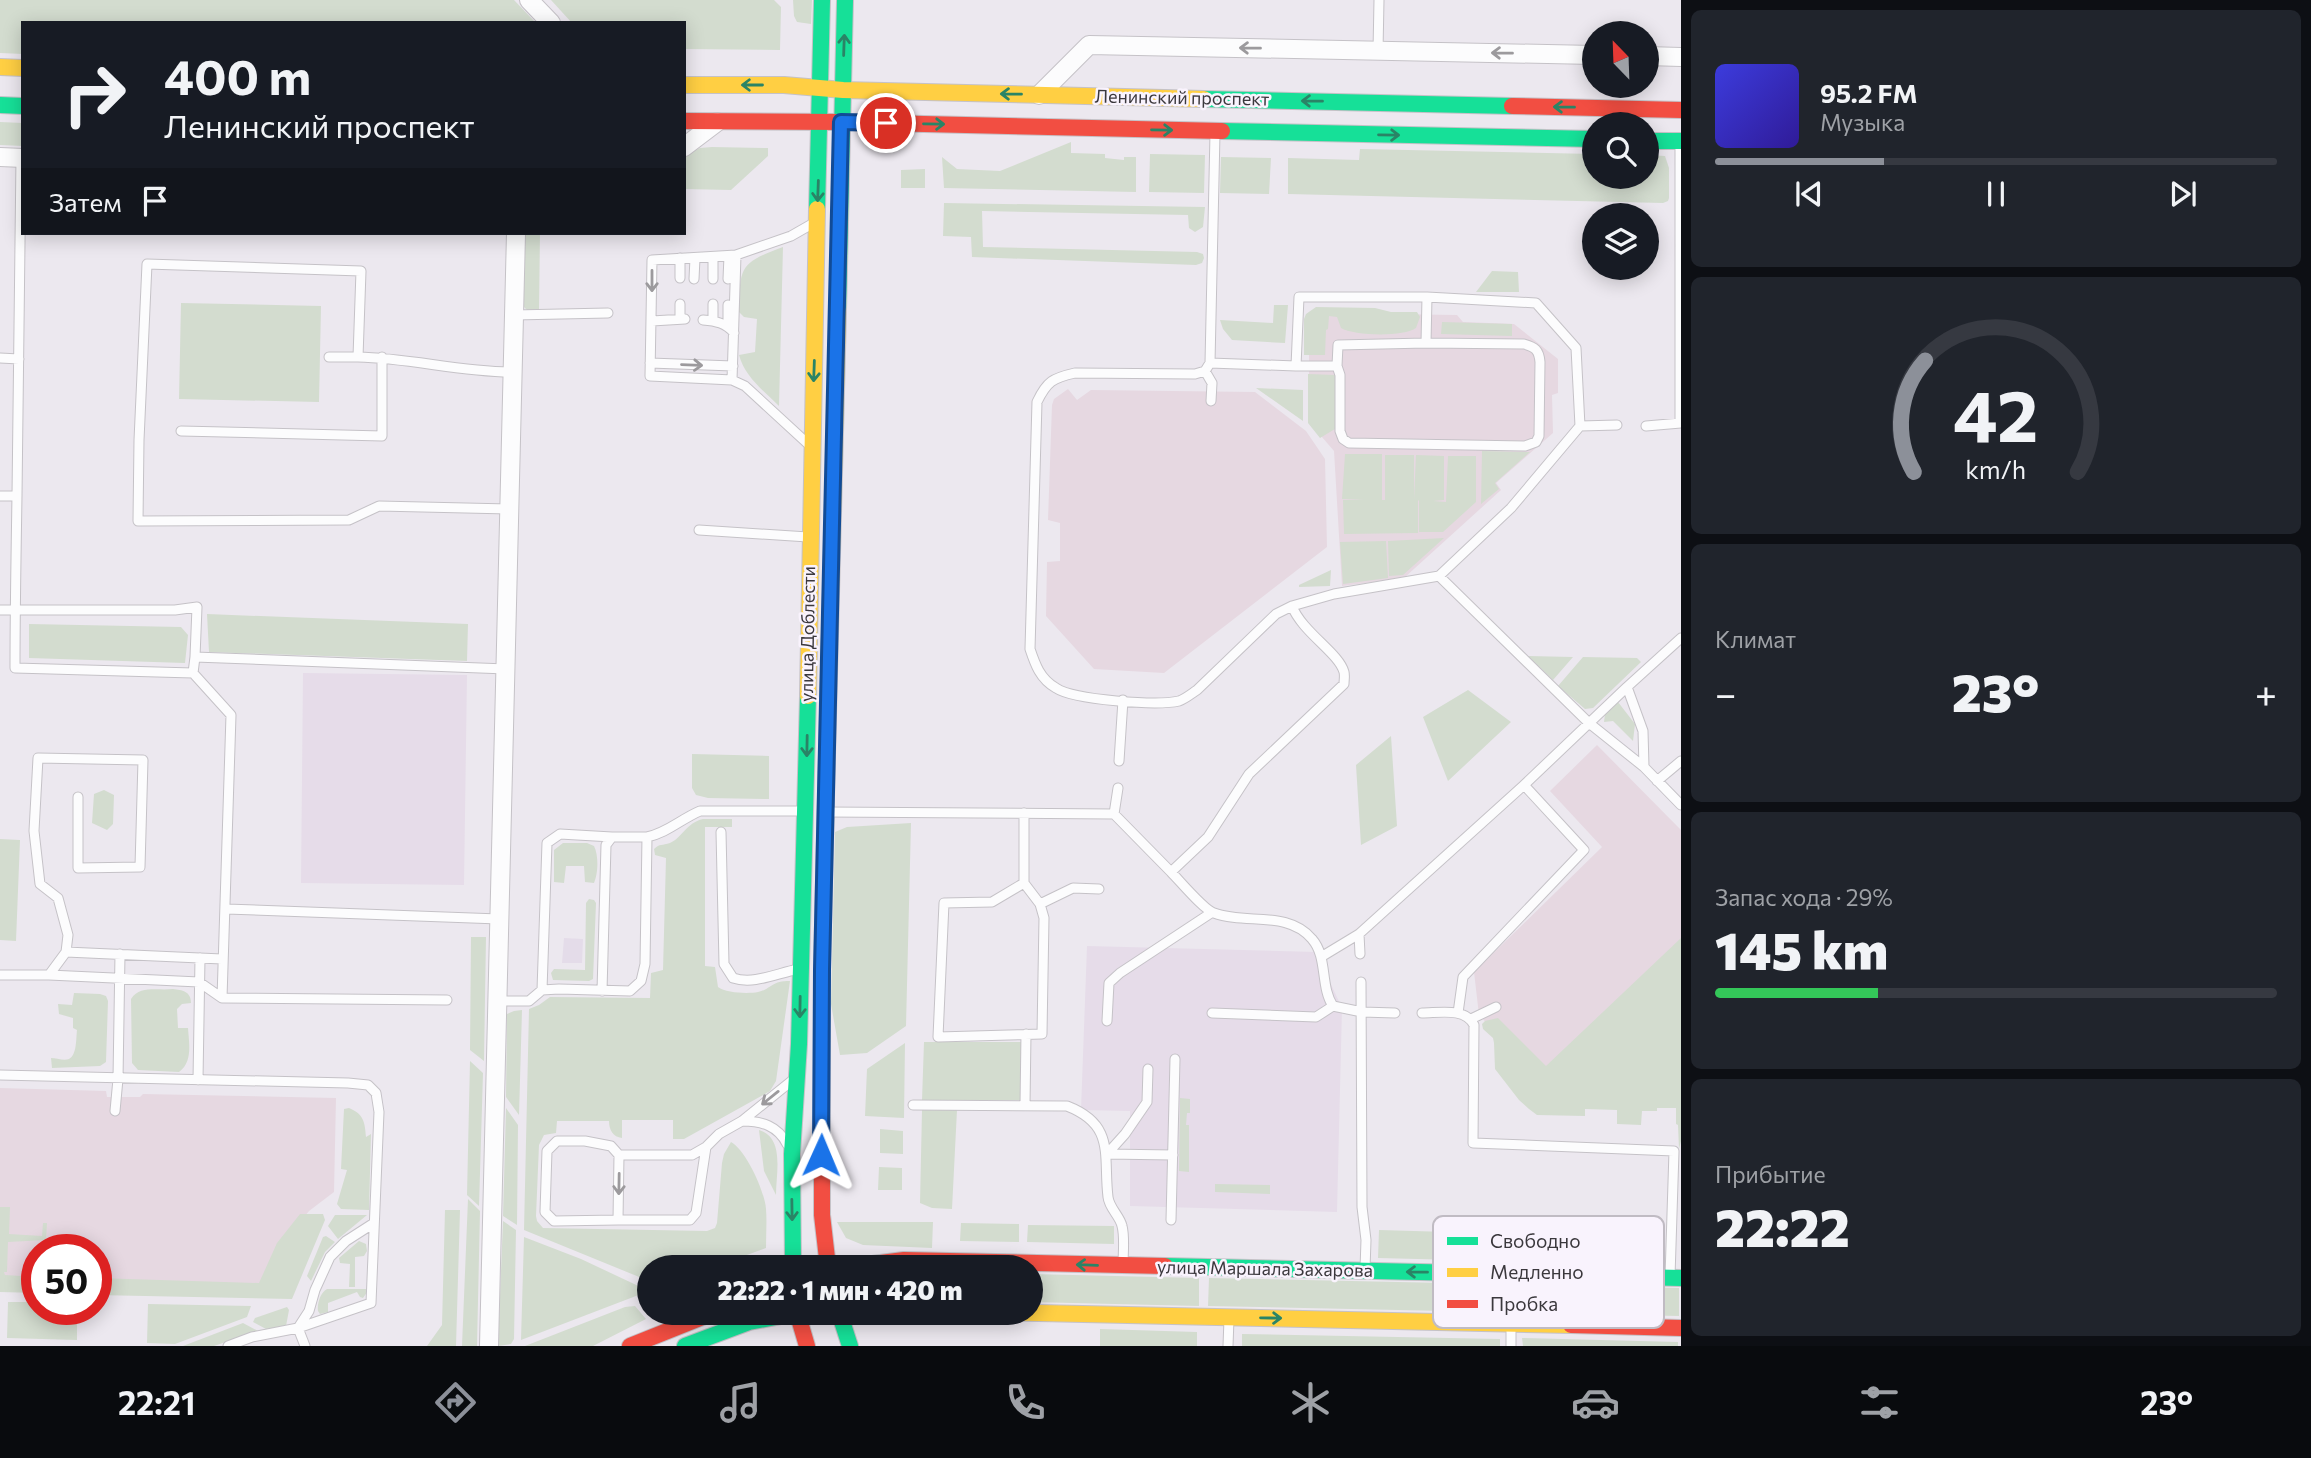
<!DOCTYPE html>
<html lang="ru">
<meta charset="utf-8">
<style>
body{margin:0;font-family:Commissioner,sans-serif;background:#20242c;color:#f1f3f6;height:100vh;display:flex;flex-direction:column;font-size:26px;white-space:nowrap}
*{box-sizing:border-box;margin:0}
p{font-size:23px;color:#9ea1a6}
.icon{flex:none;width:38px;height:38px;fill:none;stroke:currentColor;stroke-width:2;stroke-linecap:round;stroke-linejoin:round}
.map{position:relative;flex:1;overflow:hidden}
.drawer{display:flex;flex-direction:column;gap:10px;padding:10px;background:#0d0f14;width:630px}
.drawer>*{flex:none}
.guide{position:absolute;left:21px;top:21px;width:665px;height:214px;border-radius:0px;box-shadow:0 4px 18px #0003;background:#171b24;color:#f1f3f6;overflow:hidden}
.needle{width:46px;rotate:337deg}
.controls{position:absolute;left:1582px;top:21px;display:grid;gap:14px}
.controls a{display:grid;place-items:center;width:77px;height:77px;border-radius:50%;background:#171b24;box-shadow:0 4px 18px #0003;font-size:35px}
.speed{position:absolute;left:21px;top:1234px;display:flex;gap:14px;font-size:35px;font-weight:700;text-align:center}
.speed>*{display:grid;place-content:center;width:91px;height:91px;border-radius:50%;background:#171b24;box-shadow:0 4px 18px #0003;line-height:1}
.speed .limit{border:10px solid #d22;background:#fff;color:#111}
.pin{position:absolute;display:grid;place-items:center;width:60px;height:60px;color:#fff;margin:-30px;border:4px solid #fff;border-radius:50%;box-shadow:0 2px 7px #0007}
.me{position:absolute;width:77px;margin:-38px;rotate:1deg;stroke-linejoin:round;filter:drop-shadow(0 0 5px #0008)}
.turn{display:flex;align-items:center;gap:24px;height:147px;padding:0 28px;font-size:32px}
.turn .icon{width:91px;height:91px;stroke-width:2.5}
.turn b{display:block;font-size:49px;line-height:60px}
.then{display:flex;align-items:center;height:66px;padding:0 28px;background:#0003;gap:14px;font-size:26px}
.big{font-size:52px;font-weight:800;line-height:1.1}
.drawer .card{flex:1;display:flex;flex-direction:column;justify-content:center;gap:10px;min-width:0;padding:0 24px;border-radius:10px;background:#20242c}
.drawer .dial{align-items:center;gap:0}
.dial svg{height:182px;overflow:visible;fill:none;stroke:#363941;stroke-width:7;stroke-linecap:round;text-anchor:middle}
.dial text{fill:#f1f3f6;stroke:none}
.song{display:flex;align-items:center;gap:21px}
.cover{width:84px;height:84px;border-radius:10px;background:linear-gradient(135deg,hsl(240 70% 55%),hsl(250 70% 35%))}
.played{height:7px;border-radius:4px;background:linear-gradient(90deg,#8c9099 30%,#363941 30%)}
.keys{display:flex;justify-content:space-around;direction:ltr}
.heat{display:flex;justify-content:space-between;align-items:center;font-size:38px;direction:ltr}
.charge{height:10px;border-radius:5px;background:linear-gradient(90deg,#34c759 29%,#363941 0)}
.trip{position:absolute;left:637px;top:1255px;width:406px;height:70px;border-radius:35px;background:#171b24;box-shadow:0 4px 18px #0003;font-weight:800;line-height:70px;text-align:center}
.tabs{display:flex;height:112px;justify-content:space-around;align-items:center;background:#090b0e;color:#9ea1a6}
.tabs .icon{width:49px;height:49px}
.tabs .active{color:#8c9099}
.tabs b{font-size:32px;color:#f1f3f6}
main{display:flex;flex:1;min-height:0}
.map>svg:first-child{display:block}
</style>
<main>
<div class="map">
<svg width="1681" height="1346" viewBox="0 0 1681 1346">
<rect width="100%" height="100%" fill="#ece8ef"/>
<path fill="#e6dce9" d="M303,673L467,675L464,885L301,883Z
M1087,946L1316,952L1342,1008L1337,1212L1130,1206V1111L1081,1110Z"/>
<path fill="#e4dce9" d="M564,938L583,939L582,963H562Z"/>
<path fill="#e6d8e1" d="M1320,313L1457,315L1463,322L1514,324L1558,359V393L1552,395L1553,433L1496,483L1501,490L1404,578L1342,586L1334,451L1309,422V350Z
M1068,389L1077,400L1091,390L1255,392L1306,431L1325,459L1327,547L1164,673L1094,669L1046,616L1047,562L1060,561V523L1048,520L1052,405L1054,399Z
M1597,745L1681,830V1080L1563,1103L1479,1015L1474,972L1602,847L1550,791Z
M0,1088L106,1091L107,1097H140L143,1094L336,1098L334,1192L309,1211L293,1230L262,1287L96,1283V1250H37V1282L0,1281Z"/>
<path fill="#d3dccf" d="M0,0H514L536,23H23V54L0,53Z
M551,0H774L781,7L780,50L684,49V23H572Z
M793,0H812L811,24L797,22L794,16Z
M0,122L23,123V146L0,145Z
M1071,142V153L1105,154V158L1124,160V157H1136V192L944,188L942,157L957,169L1000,171Z
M712,147L768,148V156L731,190L684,189V156L700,148Z
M1360,149L1594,154V177H1647V155L1665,156L1669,168V198L1668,201L1663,203L1288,194V158L1359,160Z
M1150,154L1205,155L1204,193L1149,192Z
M1221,157L1271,158L1269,194L1220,193Z
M925,169V188H901V170Z
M944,203L1205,207L1203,227L1195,232L1189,228L1188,215L982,211L983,247L1197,252L1203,254L1204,258L1202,263L1196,265L972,257L971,237L943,236Z
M524,233H540L539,310H527L522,305Z
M783,247L779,406C763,390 745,377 739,355L755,352L757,319L744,317L739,312C740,267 739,263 783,247Z
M1492,271L1518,272L1519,292H1476Z
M181,303L321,306L319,402L179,399Z
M1274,305H1288L1285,343L1232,340L1223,329L1220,320L1273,323Z
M1316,307L1375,308L1391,312H1417L1420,317L1416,328C1404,337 1354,336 1341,328L1337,317L1329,316L1328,329L1326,330L1325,355H1304V319L1306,314Z
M1442,322L1512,324V336L1441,334Z
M1308,374L1335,375V429L1320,438L1308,423Z
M1256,388L1303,390V421Z
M1482,451L1530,452L1495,483L1499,489L1481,504Z
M1345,454H1382V500H1385V455H1414V500L1416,455L1444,456V500L1433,501L1446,502L1448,456H1476V502L1443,532H1419V501L1418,500V533L1344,534L1343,500H1364L1342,499Z
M1444,538L1403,575L1389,576L1388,541Z
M1386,541L1388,578L1343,584L1340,542Z
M1331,570L1330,586L1299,587V585Z
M207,614L468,624L467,661L209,652Z
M29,624L181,627L188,635L185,663L29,658Z
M1528,656L1573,657L1553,680Z
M1583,657L1637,658L1641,662L1593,708L1585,709L1558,686Z
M1468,690L1511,722L1448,781L1423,717Z
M1618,702L1635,724L1633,741L1613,721L1604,722L1605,714Z
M1391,736L1397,826L1361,845L1356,765Z
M692,754L769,756V799L708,798L696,795L692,788Z
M104,790L114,795L113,824L107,830L92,823L94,794Z
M703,819H732V827H705V966L715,967L718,987C726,993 748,994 758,992C772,989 770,981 790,981L776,1081L770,1091L765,1094L684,1139H673V1120H622V1138C613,1137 609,1130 609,1121H557L556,1133L544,1135L539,1145L536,1216L537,1221L543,1228L707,1231L715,1228L717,1223L722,1163L724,1154L731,1142C746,1150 765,1192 766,1209C767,1222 766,1235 766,1248L714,1267H649V1281L524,1230L529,1009L539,1005L550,997L650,998L651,973L663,970L666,858L655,855L654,849C660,843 662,846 670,843C683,837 686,823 703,819Z
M911,823L906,1026L867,1053L840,1055L831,1004L835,832L847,827Z
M0,839L20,840L16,941L0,940Z
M563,843H587L594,846C599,856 598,874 594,883L585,882L584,866H566L564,883L554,882V850Z
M589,899L594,900L596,903L593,979L589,981L553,980L551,973L554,969L585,970L586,903Z
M471,937H486L484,1061L470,1050Z
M1681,938V1141L1679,1149L1678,1125L1676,1124V1108H1657V1111H1642L1641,1125L1617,1124V1110L1585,1109V1116L1537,1115L1529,1109L1519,1100L1495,1069L1494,1043L1493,1038L1483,1029L1482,1024L1485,1021L1498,1018L1546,1066Z
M173,989C182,990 191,991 191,1003L182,1004L177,1009L178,1028H188C189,1043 193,1062 179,1072L138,1070L132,1063L131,999C140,985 158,991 173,989Z
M74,993L100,994L106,996L108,1001L106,1062L100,1066L52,1068L51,1058C56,1058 64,1061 69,1059C77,1055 76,1038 77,1030L73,1028V1018L59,1014L58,1004L72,1005Z
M522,1010L519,1115L506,1097L507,1014L514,1011Z
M924,1042H1022L1021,1100H922Z
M905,1043L904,1118L865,1116L867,1069Z
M470,1061L483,1073L479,1206L467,1195Z
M1180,1098L1190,1099V1113H1187L1186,1125H1189V1172L1179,1171Z
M349,1108C364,1114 365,1123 366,1137L371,1134L369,1210L341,1209L337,1204L347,1170L341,1169L344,1109Z
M506,1108L518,1125L517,1225L503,1216Z
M922,1110H957L952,1209L932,1208L920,1203Z
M880,1129L903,1131V1154L880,1153Z
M759,1130C785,1138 776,1173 776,1195L764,1171Z
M879,1167L902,1168V1190H878Z
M1215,1184L1270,1185V1194L1215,1192Z
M468,1199L480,1211L477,1346H462Z
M0,1207H10L9,1234L42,1236L43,1223H47L46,1240L8,1242L7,1272H4L5,1275L37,1277V1293L0,1292Z
M445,1210H460L456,1346H427L442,1325Z
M300,1214H323L325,1220L292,1299L96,1295V1278L259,1283L277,1243Z
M335,1215H367L338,1239L328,1226Z
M503,1221L516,1230L514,1339L511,1344L498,1346Z
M837,1222H933L932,1248L863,1245L846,1238Z
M961,1223L1019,1224V1242L960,1241Z
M1028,1225L1114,1226V1244L1027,1242Z
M1379,1230L1662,1238V1265L1378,1258Z
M326,1236L335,1242L325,1252L311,1281L307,1276L323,1237Z
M524,1237L581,1259L649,1291L521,1340Z
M359,1241L366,1244L367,1251L364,1256L355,1257V1287H349L350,1264L340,1263L339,1258Z
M1031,1274L1199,1278V1306L1031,1302Z
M1209,1278L1679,1288V1316L1208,1306Z
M327,1289H366L368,1291L363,1298L360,1297L357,1292L328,1303V1312L320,1314L318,1311C317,1304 320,1293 327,1289Z
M8,1302H37V1309H77V1340L7,1338Z
M148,1304L251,1306L247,1317L175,1344L147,1343Z
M635,1306L646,1319L593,1346H525L625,1307Z
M287,1307L289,1310L286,1326L266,1329L253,1322L255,1318Z
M243,1323L258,1331L214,1346H183Z
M1100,1329L1197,1332V1346H1100Z
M1242,1334L1500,1339V1346H1242Z
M1522,1338L1678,1342V1346H1523Z"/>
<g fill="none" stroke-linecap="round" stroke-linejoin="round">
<g stroke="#c5c2c7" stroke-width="11">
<path id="lane" d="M1378,51L1379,0
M1680,143V423
M736,255L732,380L745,386L807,443
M713,257V279
M680,258V278
M694,279L695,258
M728,279L729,256
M680,304V319
M728,305V326
M514,315L608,313
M703,320C716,321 726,323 734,333
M713,320V304
M652,321L685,319
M329,357H358
M0,358L19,359
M650,363L733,366
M1210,363L1296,366L1299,297H1427L1536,303L1576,348L1580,426L1511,508L1439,576L1589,723L1644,767
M1296,366H1337L1338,345L1426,343L1427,297
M1337,366L1340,375V431L1343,439L1349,443L1525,446L1536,442L1539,436L1540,362C1539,350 1535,347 1524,344L1426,343
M1205,371L1212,383L1211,401
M732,380L650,376L652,260L736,255L791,236L812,224
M1580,426L1617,425
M1646,426L1681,423
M181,431L382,436V357
M0,496H17
M509,509L379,506L349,520L138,521L139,440L147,264L361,271L358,357C410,358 460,372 512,372
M699,530L808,537
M1292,606L1334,594L1439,576
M0,610H175L197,607L195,657L193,673L15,668C15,611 16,554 17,496L21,158
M1681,638L1627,687L1643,731L1644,767L1681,805
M195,657L506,669
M193,673L231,715L222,998L447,1000
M1119,761L1123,700
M1657,781L1681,761
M826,812L1114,814L1171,872L1208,837L1249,774L1344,684C1344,680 1345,676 1344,672C1339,653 1302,632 1292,606L1276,614L1197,690C1191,694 1185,699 1179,701C1157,706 1074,700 1056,688C1040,679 1035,664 1030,649L1037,402C1047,381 1053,378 1075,373L1195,374L1205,371L1210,363L1215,133
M1114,814L1118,788
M721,832L724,964L733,978C754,985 777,973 799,969
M1171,872C1180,881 1204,910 1214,913C1246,925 1288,910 1312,939C1328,957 1320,987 1333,1006L1362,1012L1395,1013
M1024,883L992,902L944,903L938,1037L1042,1034L1044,918L1040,904L1024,883V813
M1040,904L1073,888L1099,889
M226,909L499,919
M1359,934L1360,954
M66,952L222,959
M1321,957L1359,934L1524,785L1627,687
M0,975H49L66,952L68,935L58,898L40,884L34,831L38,758L143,760L140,867L78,868V797
M49,975L199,982L222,998
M1361,982L1362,1207L1366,1240L1365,1269
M542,990L547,843L560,834L612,837
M602,991L606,845L612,837H647
M496,1001H529L542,990L559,989L630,991L641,981L645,964L647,837C667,833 681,819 700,811H805
M1212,1013L1316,1017L1333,1006
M1422,1013C1439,1013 1465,1007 1474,1025L1473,1143L1674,1151L1670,1277
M1458,1013L1463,977L1584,850L1524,785
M1471,1019L1496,1007
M1107,1021L1109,983L1120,973L1211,913
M0,1075L348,1083L368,1085L376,1093L379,1112L371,1303L298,1328L252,1337L228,1346
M198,1080L200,958
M913,1105L1067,1106C1116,1125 1103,1156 1108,1197C1109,1208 1120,1216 1122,1226C1125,1237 1123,1253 1123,1265
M1025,1105L1026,1034
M115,1111L118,1079L120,954
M742,1121C762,1121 778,1126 787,1144
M706,1147L696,1213L690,1220H618L619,1155H692L706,1147L719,1134L742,1121L794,1079
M1107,1154L1125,1134L1147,1102L1148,1069
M1107,1154L1173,1155
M618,1220L554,1221L545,1212L547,1151L557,1141H585L611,1146L619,1155
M1171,1220L1175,1059
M1511,1327V1346
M305,1346L298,1328L309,1311L315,1290L330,1257L346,1241L374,1223
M1228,1346L1229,1319"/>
</g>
<g stroke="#c5c2c7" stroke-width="20">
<path id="street" d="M529,0L551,23
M1647,56L1681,57
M1039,95L1089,45L1594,55
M684,147L717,122
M0,157L23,158
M489,1346L516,233"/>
</g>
<g stroke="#c5c2c7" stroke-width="18">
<path id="fast" d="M1204,99L1512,106
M0,105L23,106
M1222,131L1594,139
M1647,141H1681
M817,209L822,0
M838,311L845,0
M1165,1266L1681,1278
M793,1267L792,1154L799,1044L808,696
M839,1312L850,1346
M685,1346L749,1322L802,1312"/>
</g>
<g stroke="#c5c2c7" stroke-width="18">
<path id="slow" d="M0,67L23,68
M684,85H784L843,90L1204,99
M808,696L817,209
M827,755L838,311
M990,1312L1571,1325"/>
</g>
<g stroke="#c5c2c7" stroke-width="18">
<path id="jam" d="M1512,106L1681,110
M684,121L841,122L1222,131
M827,755L822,969V1215L828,1267
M849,1267L904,1260L1165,1266
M797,1312L807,1346
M1571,1325L1681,1328
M630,1346L715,1312"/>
</g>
<use href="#lane" stroke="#fcfcfd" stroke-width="9"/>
<use href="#street" stroke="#fcfcfd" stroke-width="18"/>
<use href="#fast" stroke="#16e098" stroke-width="16"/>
<use href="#slow" stroke="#ffcf43" stroke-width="16"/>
<use href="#jam" stroke="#f24e42" stroke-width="16"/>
</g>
<defs><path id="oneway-shaft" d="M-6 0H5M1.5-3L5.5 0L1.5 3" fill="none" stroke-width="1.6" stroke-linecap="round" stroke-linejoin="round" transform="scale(1.75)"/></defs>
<g stroke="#2a8466">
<use href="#oneway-shaft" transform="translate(844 45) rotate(-88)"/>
<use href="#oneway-shaft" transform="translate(752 85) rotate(-180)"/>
<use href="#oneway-shaft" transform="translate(1011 94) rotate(-179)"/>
<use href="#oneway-shaft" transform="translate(1312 101) rotate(-179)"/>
<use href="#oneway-shaft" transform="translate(1564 107) rotate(-179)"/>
<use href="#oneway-shaft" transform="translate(934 124) rotate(1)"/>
<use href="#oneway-shaft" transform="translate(1162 130) rotate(1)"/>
<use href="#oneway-shaft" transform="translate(1389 135) rotate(1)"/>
<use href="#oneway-shaft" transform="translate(818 191) rotate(92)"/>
<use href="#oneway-shaft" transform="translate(814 371) rotate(92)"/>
<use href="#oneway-shaft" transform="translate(807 746) rotate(91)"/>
<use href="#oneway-shaft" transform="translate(800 1007) rotate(91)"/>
<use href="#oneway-shaft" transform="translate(792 1210) rotate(89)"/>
<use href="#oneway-shaft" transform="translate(1087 1265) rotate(-178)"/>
<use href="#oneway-shaft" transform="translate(1417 1272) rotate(-179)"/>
<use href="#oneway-shaft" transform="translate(1271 1318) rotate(1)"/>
</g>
<g stroke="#9c9a9d">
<use href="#oneway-shaft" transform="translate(1250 48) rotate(-179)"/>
<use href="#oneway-shaft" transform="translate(1502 53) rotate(-179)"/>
<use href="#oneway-shaft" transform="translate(652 281) rotate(90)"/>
<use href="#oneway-shaft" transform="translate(692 365) rotate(2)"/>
<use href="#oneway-shaft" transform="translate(770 1098) rotate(141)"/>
<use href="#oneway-shaft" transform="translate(619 1184) rotate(91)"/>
</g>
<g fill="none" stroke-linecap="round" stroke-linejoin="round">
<g stroke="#114b97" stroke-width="18">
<path id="route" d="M821,1155L822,970L841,122L886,123"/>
</g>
<use href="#route" stroke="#1a73e8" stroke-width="12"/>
</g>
<g text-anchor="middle" stroke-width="5" stroke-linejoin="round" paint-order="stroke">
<g font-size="18" fill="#3b383d" stroke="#f9f3fd">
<text transform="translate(1182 98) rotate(1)" y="6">Ленинский проспект</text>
<text transform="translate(808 634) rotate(-89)" y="6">улица Доблести</text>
<text transform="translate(1265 1269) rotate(1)" y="6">улица Маршала Захарова</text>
</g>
</g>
<rect x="1433" y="1216" width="231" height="112" rx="10" fill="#f9f3fd" stroke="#c0bbc3" stroke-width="2"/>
<rect x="1447" y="1237" width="31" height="8" fill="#16e098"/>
<rect x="1447" y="1268" width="31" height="9" fill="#ffcf43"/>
<rect x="1447" y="1300" width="31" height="8" fill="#f24e42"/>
<g font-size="19" fill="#3b383d">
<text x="1490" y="1248">Свободно</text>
<text x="1490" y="1279">Медленно</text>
<text x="1490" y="1311">Пробка</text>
</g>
</svg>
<div class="controls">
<a><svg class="needle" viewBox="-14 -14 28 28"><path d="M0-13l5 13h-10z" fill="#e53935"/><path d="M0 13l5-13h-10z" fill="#9ea1a6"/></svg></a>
<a><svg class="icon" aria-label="search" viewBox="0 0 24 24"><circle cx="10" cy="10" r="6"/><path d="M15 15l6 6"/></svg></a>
<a><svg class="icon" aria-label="layers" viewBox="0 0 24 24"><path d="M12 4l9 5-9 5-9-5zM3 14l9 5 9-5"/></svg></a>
</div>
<div class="speed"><div class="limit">50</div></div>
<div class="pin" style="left:886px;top:123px;background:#d93025"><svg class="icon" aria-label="arrive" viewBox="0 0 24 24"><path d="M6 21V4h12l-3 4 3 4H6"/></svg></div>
<svg class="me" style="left:821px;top:1155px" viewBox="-20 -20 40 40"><path d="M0-17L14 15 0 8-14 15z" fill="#1a73e8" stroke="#fff" stroke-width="4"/></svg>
<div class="trip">22:22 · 1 мин · 420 m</div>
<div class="guide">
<div class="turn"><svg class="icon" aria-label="right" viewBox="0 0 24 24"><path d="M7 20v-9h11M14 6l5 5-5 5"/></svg><div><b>400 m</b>Ленинский проспект</div></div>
<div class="then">Затем<svg class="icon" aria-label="arrive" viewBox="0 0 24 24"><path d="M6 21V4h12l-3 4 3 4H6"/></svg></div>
</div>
</div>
<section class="drawer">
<div class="card">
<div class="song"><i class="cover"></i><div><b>95.2 FM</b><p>Музыка</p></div></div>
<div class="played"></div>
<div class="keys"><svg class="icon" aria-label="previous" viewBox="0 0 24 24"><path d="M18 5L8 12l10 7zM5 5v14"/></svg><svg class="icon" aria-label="pause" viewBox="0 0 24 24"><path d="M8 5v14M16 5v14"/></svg><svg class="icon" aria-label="next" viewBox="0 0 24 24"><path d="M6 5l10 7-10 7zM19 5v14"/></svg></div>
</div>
<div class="card dial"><svg viewBox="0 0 100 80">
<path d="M14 69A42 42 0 1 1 86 69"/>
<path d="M14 69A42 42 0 0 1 19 20" stroke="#8c9099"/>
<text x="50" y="56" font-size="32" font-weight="700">42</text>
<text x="50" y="72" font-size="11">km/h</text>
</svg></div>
<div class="card"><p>Климат</p>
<div class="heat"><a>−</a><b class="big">23°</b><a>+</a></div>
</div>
<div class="card"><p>Запас хода · 29%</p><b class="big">145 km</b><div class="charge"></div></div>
<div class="card"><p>Прибытие</p><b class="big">22:22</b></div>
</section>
</main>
<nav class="tabs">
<b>22:21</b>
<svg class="icon active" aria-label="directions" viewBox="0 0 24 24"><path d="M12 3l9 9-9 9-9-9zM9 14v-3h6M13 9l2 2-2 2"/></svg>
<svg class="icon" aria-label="music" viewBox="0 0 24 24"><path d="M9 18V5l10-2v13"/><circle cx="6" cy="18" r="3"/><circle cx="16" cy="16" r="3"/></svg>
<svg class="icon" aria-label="phone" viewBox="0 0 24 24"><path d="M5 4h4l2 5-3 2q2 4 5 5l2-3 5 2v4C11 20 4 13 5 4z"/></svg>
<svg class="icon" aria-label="climate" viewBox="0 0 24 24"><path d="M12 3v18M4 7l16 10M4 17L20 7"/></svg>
<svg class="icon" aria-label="car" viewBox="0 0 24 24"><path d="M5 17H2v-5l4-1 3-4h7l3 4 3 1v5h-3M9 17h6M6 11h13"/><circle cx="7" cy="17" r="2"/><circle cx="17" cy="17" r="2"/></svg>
<svg class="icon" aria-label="filters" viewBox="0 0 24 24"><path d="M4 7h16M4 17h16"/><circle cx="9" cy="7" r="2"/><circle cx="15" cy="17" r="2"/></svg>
<b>23°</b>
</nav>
